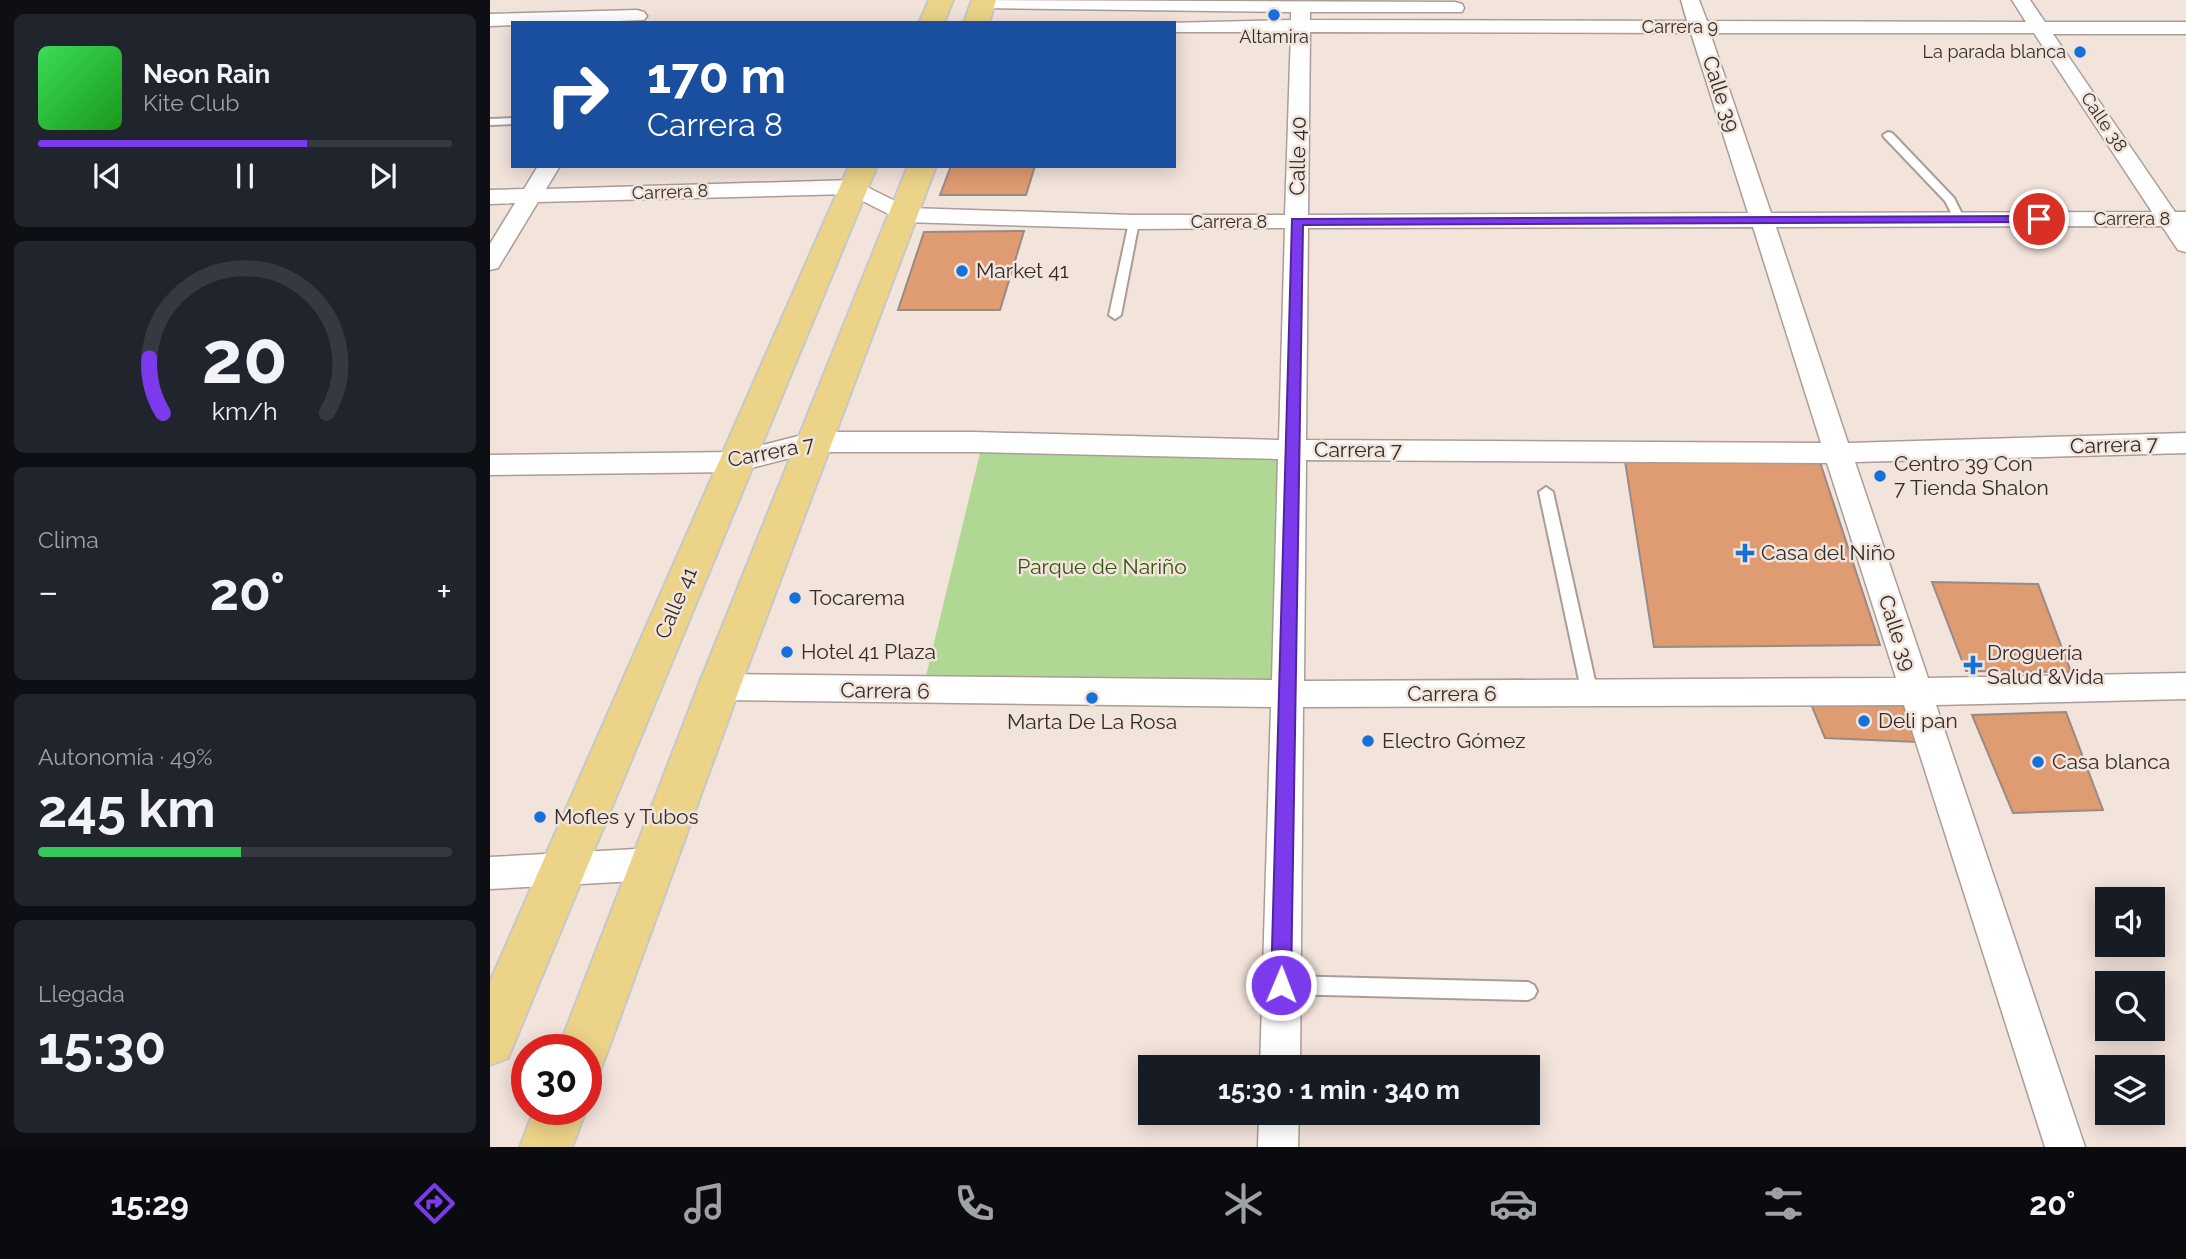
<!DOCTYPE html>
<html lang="es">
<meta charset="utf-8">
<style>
body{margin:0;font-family:Raleway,sans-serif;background:#20242c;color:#f1f3f6;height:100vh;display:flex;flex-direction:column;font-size:26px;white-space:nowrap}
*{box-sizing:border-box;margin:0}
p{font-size:23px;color:#9ea1a6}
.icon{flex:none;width:38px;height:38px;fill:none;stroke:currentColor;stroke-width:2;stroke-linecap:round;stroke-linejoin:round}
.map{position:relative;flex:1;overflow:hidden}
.details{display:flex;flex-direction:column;gap:14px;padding:14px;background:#0d0f14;width:490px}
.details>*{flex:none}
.guide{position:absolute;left:21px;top:21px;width:665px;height:147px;border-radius:0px;box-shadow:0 4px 18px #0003;background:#1a4fa0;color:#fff;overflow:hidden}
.fabs{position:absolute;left:1605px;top:887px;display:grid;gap:14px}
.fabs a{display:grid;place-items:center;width:70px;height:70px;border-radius:0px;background:#171b24;box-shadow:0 4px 18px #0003;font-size:35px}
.speed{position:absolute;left:21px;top:1034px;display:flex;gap:14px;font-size:35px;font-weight:700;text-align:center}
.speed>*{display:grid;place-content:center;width:91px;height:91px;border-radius:50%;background:#171b24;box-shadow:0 4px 18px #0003;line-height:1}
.speed .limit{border:10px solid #d22;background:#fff;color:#111}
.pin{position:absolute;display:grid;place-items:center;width:60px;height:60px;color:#fff;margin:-30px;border:4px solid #fff;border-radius:50%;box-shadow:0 2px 7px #0007}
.me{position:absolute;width:77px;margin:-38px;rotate:1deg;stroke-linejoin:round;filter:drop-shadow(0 0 5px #0008)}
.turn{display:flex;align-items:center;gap:24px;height:147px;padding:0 21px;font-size:32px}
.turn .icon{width:91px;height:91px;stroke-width:2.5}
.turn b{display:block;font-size:49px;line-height:60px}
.big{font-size:52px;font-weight:700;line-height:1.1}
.details .card{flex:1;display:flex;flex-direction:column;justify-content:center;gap:10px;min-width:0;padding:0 24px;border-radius:10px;background:#20242c}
.details .dial{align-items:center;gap:0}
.dial svg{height:182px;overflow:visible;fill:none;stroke:#363941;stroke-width:7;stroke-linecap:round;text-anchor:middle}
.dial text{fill:#f1f3f6;stroke:none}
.song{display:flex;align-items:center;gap:21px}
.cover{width:84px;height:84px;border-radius:10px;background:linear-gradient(135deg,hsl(130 70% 55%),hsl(120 70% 35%))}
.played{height:7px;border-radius:4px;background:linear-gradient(90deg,#7c3aed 65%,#363941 65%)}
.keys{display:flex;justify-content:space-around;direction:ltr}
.heat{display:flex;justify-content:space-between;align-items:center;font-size:38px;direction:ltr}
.charge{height:10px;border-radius:5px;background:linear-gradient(90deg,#34c759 49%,#363941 0)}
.trip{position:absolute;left:648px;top:1055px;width:402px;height:70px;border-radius:0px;background:#171b24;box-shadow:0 4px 18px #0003;font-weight:700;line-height:70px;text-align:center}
.tabs{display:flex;height:112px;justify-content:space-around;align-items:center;background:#090b0e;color:#9ea1a6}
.tabs .icon{width:49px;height:49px}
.tabs .on{color:#7c3aed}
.tabs b{font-size:32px;color:#f1f3f6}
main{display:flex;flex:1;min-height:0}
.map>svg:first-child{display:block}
</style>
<main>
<section class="details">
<div class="card">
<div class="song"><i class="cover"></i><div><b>Neon Rain</b><p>Kite Club</p></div></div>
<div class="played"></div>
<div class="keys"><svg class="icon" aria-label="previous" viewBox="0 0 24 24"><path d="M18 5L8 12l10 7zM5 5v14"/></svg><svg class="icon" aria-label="pause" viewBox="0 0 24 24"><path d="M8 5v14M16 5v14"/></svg><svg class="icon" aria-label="next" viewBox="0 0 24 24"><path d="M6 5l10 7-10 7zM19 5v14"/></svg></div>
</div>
<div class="card dial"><svg viewBox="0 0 100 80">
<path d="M14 69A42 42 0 1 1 86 69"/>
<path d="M14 69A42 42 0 0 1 8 45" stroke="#7c3aed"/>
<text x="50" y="56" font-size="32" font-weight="700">20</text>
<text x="50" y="72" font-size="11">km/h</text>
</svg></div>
<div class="card"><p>Clima</p>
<div class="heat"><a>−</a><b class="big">20°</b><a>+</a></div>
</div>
<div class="card"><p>Autonomía · 49%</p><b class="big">245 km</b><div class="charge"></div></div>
<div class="card"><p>Llegada</p><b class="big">15:30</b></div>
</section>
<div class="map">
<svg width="1696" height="1147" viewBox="0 0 1696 1147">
<rect width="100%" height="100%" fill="#f2e3db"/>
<path fill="#b1d795" d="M491,449L789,456L788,686L435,680Z"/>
<path fill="#df9b72" stroke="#988b84" stroke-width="2" d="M461,166H545L536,195H450Z
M534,231L510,310H408L434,232Z
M1329,459L1390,645L1164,647L1135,461Z
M1442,582L1548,584L1581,672L1476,671Z
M1412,702L1427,742L1335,738L1321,704Z
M1576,712L1613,810L1523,813L1482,715Z"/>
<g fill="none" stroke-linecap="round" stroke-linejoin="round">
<g stroke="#ab9d96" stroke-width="4">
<path id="lane" d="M23,118V124L0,125V119Z
M1398,132L1402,133L1464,198L1475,220L1474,222H1466L1455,201L1394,137L1393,135Z
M644,219L649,222L631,315L625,319L619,315L639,222Z
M1056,487L1063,492L1108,694L1105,698L1100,700L1095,698L1092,694L1049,492Z
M794,976L1038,982L1044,985L1047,991L1044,997L1038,1000L794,994L788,991L785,985L788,979Z"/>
</g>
<g stroke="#ab9d96" stroke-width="3">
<path id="street" d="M486,0L965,2L972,4L974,8L972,12H820V20L1197,21L1191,0H1209L1217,21L1536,22L1522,0H1540L1555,22H1696V34H1563L1685,212H1696V252L1688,250L1672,226L1286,227L1358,443L1696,433V453L1365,462L1438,678L1696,673V699L1446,705L1595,1147H1555L1414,705L813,707L810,1068H770L781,707L229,700L218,696L213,687L218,678L229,674L782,680L788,459L484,452H324L245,472L0,475V455L245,452L324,432H484L789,440L795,228L644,229L414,222L359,194L48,202L8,268L0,270V244L25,203L0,204V190L34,189L48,166H70L56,189L363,180L419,208L644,215H795L801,32H684V23H677L801,20V12L494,8L487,6ZM820,32L1201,33L1258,213L818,215ZM1220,33H1544L1662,212L1281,213ZM1263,227L1331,443L816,440L818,228ZM816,460L1337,463L1406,678L814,681Z
M147,10L154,12L157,16L154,20L0,26V14Z
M164,848L176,852L182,864L176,876L164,880L0,889V857Z
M769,1113H809L808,1147H768Z"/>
</g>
<g stroke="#c9c8c7" stroke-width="4">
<path id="primary" d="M439,0H463L454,23H429Z
M482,0H506L499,23H474Z
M359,166H387L18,1058L0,1065V982Z
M418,166H446L250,687L118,1050L111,1068L96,1074V1050H68L208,687Z
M44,1110H96L82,1147H30Z"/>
</g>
<use href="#lane" fill="#fff" fill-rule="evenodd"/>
<use href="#street" fill="#fff" fill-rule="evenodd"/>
<use href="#primary" fill="#ebd388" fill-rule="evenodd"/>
</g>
<path fill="#7c3aed" stroke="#51269a" stroke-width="2" d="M1549,216L1555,219L1553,222L813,225L801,985L798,992L791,995L784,992L781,985L802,219Z"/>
<g fill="#1670d9" stroke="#f2e3db" stroke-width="2.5">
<circle cx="784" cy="15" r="7"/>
<circle cx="1590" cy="52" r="7"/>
<circle cx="472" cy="271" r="7"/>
<circle cx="1390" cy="476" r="7"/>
<path d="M1251.5 542.5h7v7h7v7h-7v7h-7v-7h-7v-7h7z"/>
<circle cx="305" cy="598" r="7"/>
<circle cx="297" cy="652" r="7"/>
<path d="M1479.5 654.5h7v7h7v7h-7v7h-7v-7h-7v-7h7z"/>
<circle cx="602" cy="698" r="7"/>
<circle cx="1374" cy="721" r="7"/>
<circle cx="878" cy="741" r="7"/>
<circle cx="1548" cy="762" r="7"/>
<circle cx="50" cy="817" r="7"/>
</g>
<g text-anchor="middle" stroke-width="5" stroke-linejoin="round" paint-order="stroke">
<g font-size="18" fill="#312c29" stroke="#f2e3db">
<text x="1190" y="33">Carrera 9</text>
<text transform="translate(1614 122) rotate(56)" y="6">Calle 38</text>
<text transform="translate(180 192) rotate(-2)" y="6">Carrera 8</text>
<text x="1642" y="225">Carrera 8</text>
<text x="739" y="228">Carrera 8</text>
</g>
<g font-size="18" fill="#312c29" stroke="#f2e3db">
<text x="784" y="43">Altamira</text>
<text x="1576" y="58" text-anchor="end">La parada blanca</text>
</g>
<g font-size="21" fill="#312c29" stroke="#f2e3db">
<text transform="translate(1231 94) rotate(72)" y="7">Calle 39</text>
<text transform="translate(808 156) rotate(-89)" y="7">Calle 40</text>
<text transform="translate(1624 445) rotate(-2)" y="7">Carrera 7</text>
<text x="868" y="457">Carrera 7</text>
<text transform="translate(281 452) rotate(-11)" y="7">Carrera 7</text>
<text transform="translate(186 603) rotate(-67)" y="7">Calle 41</text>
<text transform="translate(1407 633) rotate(72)" y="7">Calle 39</text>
<text transform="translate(395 691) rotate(1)" y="7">Carrera 6</text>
<text x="962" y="701">Carrera 6</text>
</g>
<g font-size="21" fill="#312c29" stroke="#f2e3db" text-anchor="start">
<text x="486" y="278">Market 41</text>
<text x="1404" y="471">Centro 39 Con<tspan x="1404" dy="24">7 Tienda Shalon</tspan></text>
<text x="1271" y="560">Casa del Niño</text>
<text x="319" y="605">Tocarema</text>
<text x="311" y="659">Hotel 41 Plaza</text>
<text x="1497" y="660">Droguería<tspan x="1497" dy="24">Salud &amp;Vida</tspan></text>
<text x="1388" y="728">Deli pan</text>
<text x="602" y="729" text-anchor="middle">Marta De La Rosa</text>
<text x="892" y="748">Electro Gómez</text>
<text x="1562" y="769">Casa blanca</text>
<text x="64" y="824">Mofles y Tubos</text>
</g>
<g font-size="21" fill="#32540e" stroke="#f2e3db">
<text x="612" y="574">Parque de Nariño</text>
</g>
</g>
</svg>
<div class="fabs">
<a><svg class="icon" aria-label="sound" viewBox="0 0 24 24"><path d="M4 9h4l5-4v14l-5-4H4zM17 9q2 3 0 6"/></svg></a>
<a><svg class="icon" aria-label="search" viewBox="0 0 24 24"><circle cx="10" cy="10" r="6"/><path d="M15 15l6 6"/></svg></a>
<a><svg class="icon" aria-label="layers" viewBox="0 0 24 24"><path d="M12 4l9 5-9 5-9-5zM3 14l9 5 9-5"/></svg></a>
</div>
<div class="speed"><div class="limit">30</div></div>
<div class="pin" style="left:1549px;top:219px;background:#d93025"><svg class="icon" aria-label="arrive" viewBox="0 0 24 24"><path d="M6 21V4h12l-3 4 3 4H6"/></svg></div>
<svg class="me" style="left:791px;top:985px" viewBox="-20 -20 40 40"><circle r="17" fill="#7c3aed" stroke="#fff" stroke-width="3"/><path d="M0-11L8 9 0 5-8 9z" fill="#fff"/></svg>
<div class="trip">15:30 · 1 min · 340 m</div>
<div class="guide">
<div class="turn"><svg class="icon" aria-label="right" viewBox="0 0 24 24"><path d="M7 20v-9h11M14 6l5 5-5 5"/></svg><div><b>170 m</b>Carrera 8</div></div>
</div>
</div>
</main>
<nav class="tabs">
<b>15:29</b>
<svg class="icon on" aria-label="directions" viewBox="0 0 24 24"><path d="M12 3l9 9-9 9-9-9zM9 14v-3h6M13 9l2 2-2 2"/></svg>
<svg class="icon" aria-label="music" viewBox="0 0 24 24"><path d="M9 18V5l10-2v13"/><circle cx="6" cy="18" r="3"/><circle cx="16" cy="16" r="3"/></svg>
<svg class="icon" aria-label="phone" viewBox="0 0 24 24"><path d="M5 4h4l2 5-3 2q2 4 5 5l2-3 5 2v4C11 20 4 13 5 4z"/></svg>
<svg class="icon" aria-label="climate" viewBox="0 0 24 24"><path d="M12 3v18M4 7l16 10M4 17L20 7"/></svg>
<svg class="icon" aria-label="car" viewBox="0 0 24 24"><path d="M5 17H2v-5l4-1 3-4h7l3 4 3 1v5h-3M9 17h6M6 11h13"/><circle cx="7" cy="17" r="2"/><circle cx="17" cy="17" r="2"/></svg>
<svg class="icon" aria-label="filters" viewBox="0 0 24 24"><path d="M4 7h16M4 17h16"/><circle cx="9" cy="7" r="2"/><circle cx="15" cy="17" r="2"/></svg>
<b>20°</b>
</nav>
